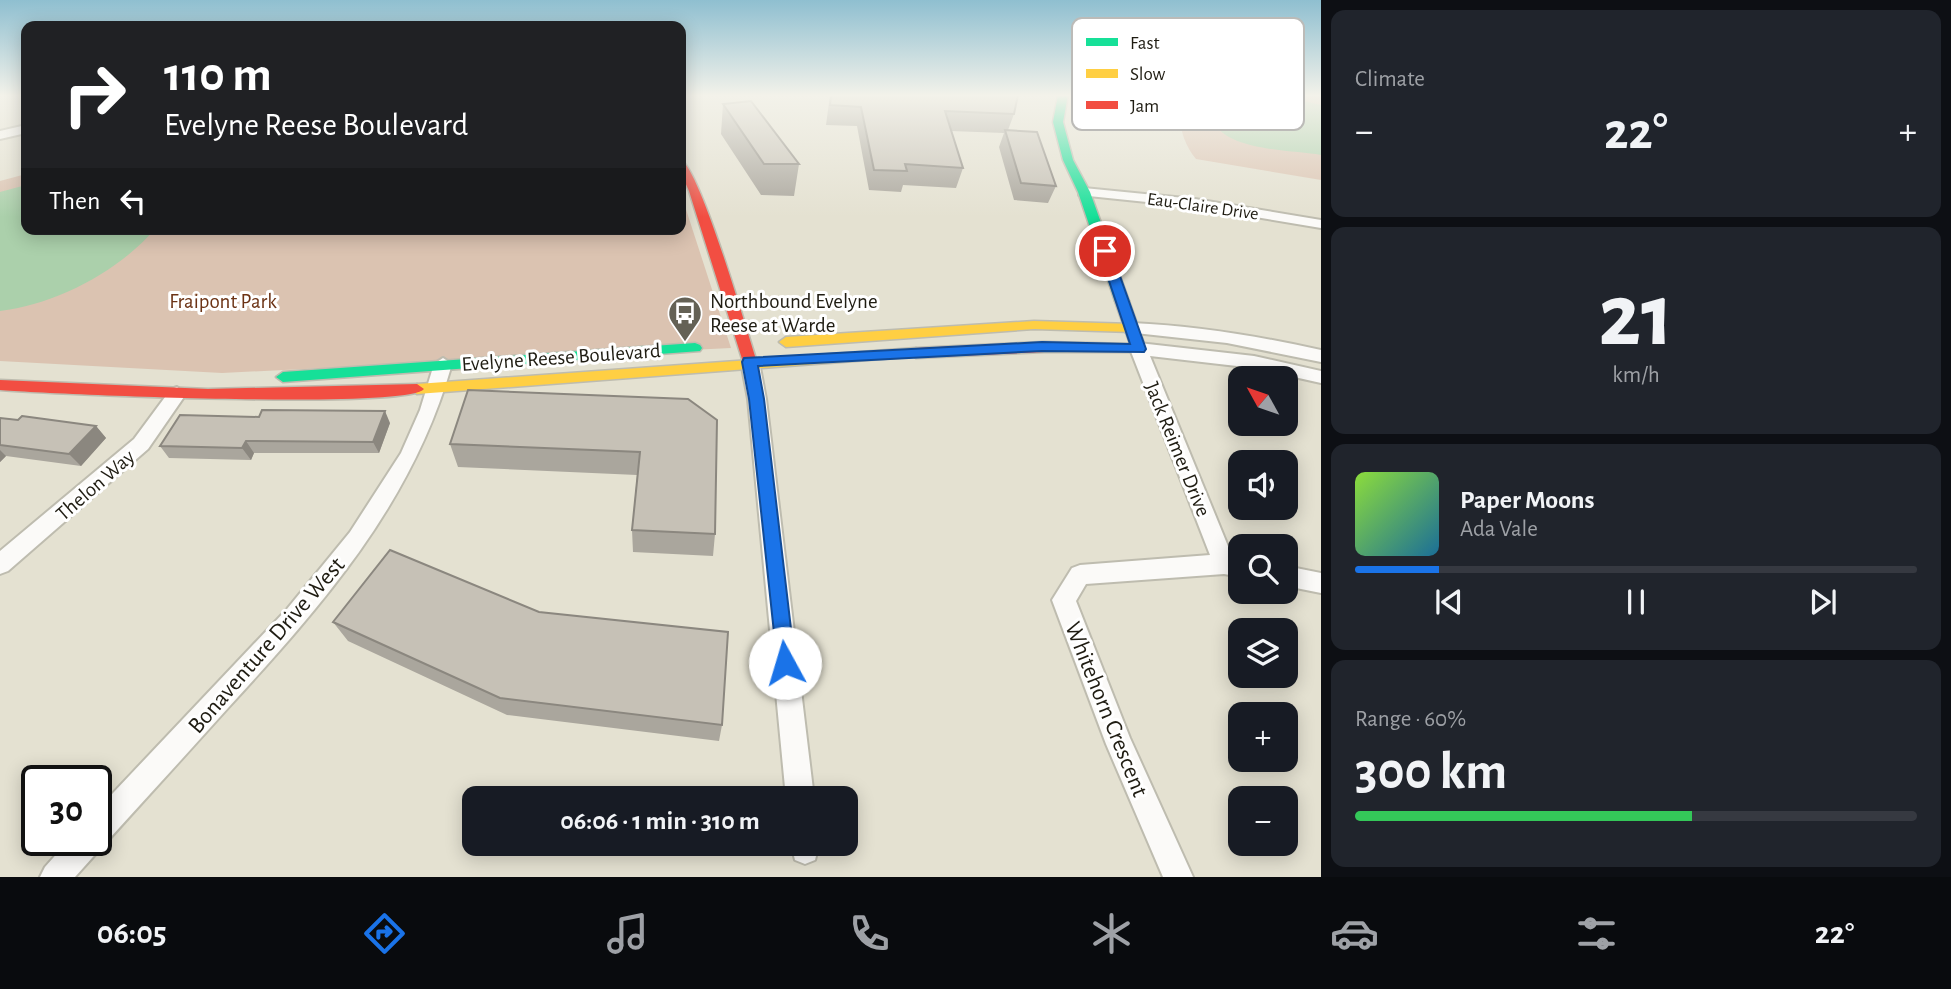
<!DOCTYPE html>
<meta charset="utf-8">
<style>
body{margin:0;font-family:"Alegreya Sans",sans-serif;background:#20242c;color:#f1f3f6;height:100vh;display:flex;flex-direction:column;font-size:26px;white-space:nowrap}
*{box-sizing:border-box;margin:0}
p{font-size:23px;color:#9ea1a6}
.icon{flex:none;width:38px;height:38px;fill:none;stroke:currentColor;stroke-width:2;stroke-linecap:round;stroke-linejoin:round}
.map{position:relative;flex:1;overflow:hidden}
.panel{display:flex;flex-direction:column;gap:10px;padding:10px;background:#0d0f14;width:630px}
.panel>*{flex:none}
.hud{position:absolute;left:21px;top:21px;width:665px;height:214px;border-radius:14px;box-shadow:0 4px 18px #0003;background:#202124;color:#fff;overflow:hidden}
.needle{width:46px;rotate:310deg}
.tools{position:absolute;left:1228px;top:366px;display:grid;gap:14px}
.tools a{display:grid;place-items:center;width:70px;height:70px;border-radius:14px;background:#171b24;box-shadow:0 4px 18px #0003;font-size:35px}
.speed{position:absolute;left:21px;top:765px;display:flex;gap:14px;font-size:35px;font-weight:700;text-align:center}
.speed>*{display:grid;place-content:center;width:91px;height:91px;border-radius:50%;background:#171b24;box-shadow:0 4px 18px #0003;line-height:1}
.speed .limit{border:4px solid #111;border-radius:10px;background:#fff;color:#111}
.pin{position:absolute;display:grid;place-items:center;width:60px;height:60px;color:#fff;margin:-30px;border:4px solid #fff;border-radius:50%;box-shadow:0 2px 7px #0007}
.me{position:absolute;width:77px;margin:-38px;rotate:354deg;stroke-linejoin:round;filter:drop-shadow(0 0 5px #0008)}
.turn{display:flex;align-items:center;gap:24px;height:147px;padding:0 28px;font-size:32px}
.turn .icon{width:91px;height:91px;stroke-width:2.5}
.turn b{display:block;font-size:49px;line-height:60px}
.then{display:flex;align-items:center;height:66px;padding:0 28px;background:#0003;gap:14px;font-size:26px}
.big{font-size:52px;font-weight:700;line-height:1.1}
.panel .card{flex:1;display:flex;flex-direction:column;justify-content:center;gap:10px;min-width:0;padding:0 24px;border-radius:14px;background:#20242c}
.panel .dial{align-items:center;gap:0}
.dial b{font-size:91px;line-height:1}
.song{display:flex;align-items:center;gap:21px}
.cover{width:84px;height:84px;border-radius:10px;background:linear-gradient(135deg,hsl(90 70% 55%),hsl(200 70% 35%))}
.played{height:7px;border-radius:4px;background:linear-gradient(90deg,#1a73e8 15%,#363941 15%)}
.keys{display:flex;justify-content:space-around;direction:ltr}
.heat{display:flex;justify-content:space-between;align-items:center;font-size:38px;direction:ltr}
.charge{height:10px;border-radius:5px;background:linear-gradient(90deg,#34c759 60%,#363941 0)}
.trip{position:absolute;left:462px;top:786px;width:396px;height:70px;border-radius:14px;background:#171b24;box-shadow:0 4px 18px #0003;font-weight:700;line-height:70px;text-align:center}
.menu{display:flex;height:112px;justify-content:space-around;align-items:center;background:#090b0e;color:#9ea1a6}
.menu .icon{width:49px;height:49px}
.menu .selected{color:#1a73e8}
.menu b{font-size:32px;color:#f1f3f6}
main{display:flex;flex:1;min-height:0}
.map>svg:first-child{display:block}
</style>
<main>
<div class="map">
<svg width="1321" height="877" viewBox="0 0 1321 877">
<rect width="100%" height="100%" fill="#e4e1d1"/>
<path fill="#dbc3b1" d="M1167,95H1310L1321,97V180L1196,159C1182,142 1177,121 1182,99Z
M26,174V229H681V194L731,348L222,373L0,361V181Z"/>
<path fill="#abd0ab" d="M1224,95H1277L1321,105V155C1293,150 1227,151 1214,122Z
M26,185V229H155C118,272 56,304 0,311V192Z"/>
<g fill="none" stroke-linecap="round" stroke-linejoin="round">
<g stroke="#bebcaf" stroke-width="4">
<path id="street" d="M26,125V133L0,139V131Z
M1084,188L1195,199L1321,220V228L1195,207L1079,195V189Z
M1132,323C1196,326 1258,336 1321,350V362L1227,343L1126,332L1124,328Z
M1139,343L1254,356L1321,371V383L1254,368L1150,356L1232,556L1241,557V577L1224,574L1086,584L1076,601L1130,738L1193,877H1163L1106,744L1052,600L1072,568L1080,565L1210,555L1130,349Z
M750,356L759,362L766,399L814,798H786L748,399L741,362Z
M443,358L452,364C412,504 324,603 228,708C177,765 125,821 75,877H40L45,867L69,840H96V811L287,609L350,532L401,453L420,410L434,364Z
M177,387L186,394L148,449L8,571L0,574V551L134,439L171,389Z
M1286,566L1321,573V593L1286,586Z
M791,844H819L815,860L805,864L795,860Z"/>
</g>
<g stroke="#bebcaf" stroke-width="3">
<path id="fast" d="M1058,95H1068L1063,122L1073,160L1090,192L1129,301L1127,304H1117L1115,301L1078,192L1063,160L1053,122Z
M695,343L700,345L702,348L700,351L283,382L276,377L283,372Z"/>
</g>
<g stroke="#bebcaf" stroke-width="3">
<path id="slow" d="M1034,321L1132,324L1139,328L1132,332L1034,329L786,347L779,342L786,337Z
M916,348L923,353L921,356L417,394L410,389L417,384Z"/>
</g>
<g stroke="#bebcaf" stroke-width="3">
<path id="jam" d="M681,160C700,169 747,332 757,362L755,365H745L743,362L689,191L681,173Z
M1122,297L1129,301L1146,349L1144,352H1044L916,358L909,353L916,348L1044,342L1130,344L1115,301Z
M0,380L208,389L417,384L424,389C407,410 49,394 0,390Z"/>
</g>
<use href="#street" fill="#fbfaf8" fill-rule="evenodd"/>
<use href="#fast" fill="#16e098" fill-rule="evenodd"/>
<use href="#slow" fill="#ffcf43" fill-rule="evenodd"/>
<use href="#jam" fill="#f24e42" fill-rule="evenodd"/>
</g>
<path fill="#aaa69d" d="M830,95H1018L1014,114L1008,130L1056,186L1048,203L1014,200L999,147L1004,133L951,131L963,168L956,188L903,185L901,192L869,190L857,126L826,125Z
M723,104L799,164L794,196L761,195L721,134Z
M688,399L715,534L713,556L633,552L632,530L637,475L458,467L450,444Z
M0,418L96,426L106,438L81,466L6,456L0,462Z
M390,423L379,453H254L251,460L169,458L160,446Z
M333,622L722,725L719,741L507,715L348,641Z"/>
<path fill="#8b877f" d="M385,411L390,423L379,453L373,442Z
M96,426L106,438L81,466L69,454Z
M246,441L254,453L251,460L242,448Z
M0,450L6,456L0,462Z"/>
<path fill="#c6c1b6" stroke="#8b877f" stroke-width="2" d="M831,95H1018L1014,114L945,111L963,168L905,164L907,171L874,170L861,107L830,105Z
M751,101L799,164H764L723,104Z
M1005,130L1037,132L1056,186L1021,183Z
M468,390L688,399L717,420L715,534L632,530L640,452L450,444Z
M262,410L385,411L373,442L246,441L242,448L160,446L180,415L259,417Z
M22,416L96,426L69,454L0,445V418L18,420Z
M390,550L539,612L728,632L722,725L500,698L333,622Z"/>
<linearGradient id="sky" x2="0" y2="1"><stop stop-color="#8fbfd0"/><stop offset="0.44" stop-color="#f3f2ea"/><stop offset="1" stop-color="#f3f2ea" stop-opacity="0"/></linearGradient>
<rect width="1321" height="217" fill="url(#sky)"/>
<path fill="#1a73e8" stroke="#114b97" stroke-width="2" d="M1105,247L1111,251L1146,349L1144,352L1042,351L758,366L764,399L795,663L792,670L785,673L778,670L749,399L742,362L744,358L1042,342L1130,344L1099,251Z"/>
<defs>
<g id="bus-pin" transform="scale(1.75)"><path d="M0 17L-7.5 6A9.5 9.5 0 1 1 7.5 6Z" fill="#646155" stroke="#fff"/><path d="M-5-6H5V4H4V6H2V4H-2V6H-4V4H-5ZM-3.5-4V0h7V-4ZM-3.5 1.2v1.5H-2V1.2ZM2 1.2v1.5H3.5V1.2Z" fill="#fff"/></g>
</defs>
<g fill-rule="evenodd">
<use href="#bus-pin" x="685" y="313"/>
</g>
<g text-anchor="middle" stroke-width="6" stroke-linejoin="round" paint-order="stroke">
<g font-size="18" fill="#1f1c12" stroke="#fff">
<text transform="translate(1203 206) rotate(8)" y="6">Eau-Claire Drive</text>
</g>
<g font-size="21" fill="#6c3315" stroke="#fff">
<text x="223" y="308">Fraipont Park</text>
</g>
<g font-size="21" fill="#1f1c12" stroke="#fff" text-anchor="start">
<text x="710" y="308">Northbound Evelyne<tspan x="710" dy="24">Reese at Warde</tspan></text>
</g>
<g font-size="21" fill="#1f1c12" stroke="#fff">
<text transform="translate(561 357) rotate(-4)" y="7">Evelyne Reese Boulevard</text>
<text transform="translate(1178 449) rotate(68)" y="7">Jack Reimer Drive</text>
<text transform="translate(95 485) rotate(-41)" y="7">Thelon Way</text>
</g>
<g font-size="24" fill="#1f1c12" stroke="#fff">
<text transform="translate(266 645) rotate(-49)" y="8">Bonaventure Drive West</text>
<text transform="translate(1107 709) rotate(68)" y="8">Whitehorn Crescent</text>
</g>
</g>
<rect x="1072" y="18" width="232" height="112" rx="10" fill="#fff" stroke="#bcbbb8" stroke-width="2"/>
<rect x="1086" y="38" width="32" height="8" fill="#16e098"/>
<rect x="1086" y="69" width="32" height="9" fill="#ffcf43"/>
<rect x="1086" y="101" width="32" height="8" fill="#f24e42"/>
<g font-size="19" fill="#1f1c12">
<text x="1130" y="49">Fast</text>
<text x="1130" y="80">Slow</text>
<text x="1130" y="112">Jam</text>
</g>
</svg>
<div class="tools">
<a><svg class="needle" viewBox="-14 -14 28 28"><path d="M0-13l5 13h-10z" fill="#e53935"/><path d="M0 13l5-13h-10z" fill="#9ea1a6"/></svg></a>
<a><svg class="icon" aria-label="sound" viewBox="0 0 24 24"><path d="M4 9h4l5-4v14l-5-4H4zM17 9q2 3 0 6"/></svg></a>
<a><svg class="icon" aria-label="search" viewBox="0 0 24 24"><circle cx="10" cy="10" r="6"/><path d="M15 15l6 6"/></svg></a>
<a><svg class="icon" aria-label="layers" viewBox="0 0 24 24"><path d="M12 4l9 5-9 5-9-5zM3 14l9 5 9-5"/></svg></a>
<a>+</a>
<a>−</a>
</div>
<div class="speed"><div class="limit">30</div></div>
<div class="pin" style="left:1105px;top:251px;background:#d93025"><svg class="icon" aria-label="arrive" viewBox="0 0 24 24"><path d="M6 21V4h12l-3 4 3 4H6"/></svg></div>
<svg class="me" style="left:785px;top:663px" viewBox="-20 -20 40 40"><circle r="19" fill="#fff"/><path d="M0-13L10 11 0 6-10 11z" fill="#1a73e8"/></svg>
<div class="trip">06:06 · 1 min · 310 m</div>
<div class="hud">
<div class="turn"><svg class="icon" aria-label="right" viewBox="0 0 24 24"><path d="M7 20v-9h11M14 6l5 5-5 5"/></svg><div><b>110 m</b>Evelyne Reese Boulevard</div></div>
<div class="then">Then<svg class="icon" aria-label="left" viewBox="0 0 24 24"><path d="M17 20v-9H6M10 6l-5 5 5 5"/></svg></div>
</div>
</div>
<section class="panel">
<div class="card"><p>Climate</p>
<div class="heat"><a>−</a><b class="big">22°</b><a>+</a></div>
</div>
<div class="card dial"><b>21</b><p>km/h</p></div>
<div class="card">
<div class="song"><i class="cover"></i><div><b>Paper Moons</b><p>Ada Vale</p></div></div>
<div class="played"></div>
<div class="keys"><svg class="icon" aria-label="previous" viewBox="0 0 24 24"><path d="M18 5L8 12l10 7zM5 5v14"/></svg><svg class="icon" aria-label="pause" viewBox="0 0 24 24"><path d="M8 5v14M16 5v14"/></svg><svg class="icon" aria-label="next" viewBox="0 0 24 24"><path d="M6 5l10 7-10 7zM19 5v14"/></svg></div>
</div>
<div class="card"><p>Range · 60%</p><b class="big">300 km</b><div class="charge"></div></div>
</section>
</main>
<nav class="menu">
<b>06:05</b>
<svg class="icon selected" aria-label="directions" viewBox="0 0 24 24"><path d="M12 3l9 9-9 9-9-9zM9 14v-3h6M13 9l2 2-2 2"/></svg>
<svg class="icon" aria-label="music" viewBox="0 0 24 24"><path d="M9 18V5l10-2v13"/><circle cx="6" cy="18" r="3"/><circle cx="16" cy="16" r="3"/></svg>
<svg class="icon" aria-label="phone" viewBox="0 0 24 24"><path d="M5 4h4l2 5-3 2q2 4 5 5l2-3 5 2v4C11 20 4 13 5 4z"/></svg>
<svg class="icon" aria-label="climate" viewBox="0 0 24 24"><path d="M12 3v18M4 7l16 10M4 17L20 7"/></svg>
<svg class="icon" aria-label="car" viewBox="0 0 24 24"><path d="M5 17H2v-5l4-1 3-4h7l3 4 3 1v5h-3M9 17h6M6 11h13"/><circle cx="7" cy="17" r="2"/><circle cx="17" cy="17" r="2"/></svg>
<svg class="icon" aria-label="filters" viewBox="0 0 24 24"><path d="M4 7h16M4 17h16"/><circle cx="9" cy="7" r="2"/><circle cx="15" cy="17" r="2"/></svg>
<b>22°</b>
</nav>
